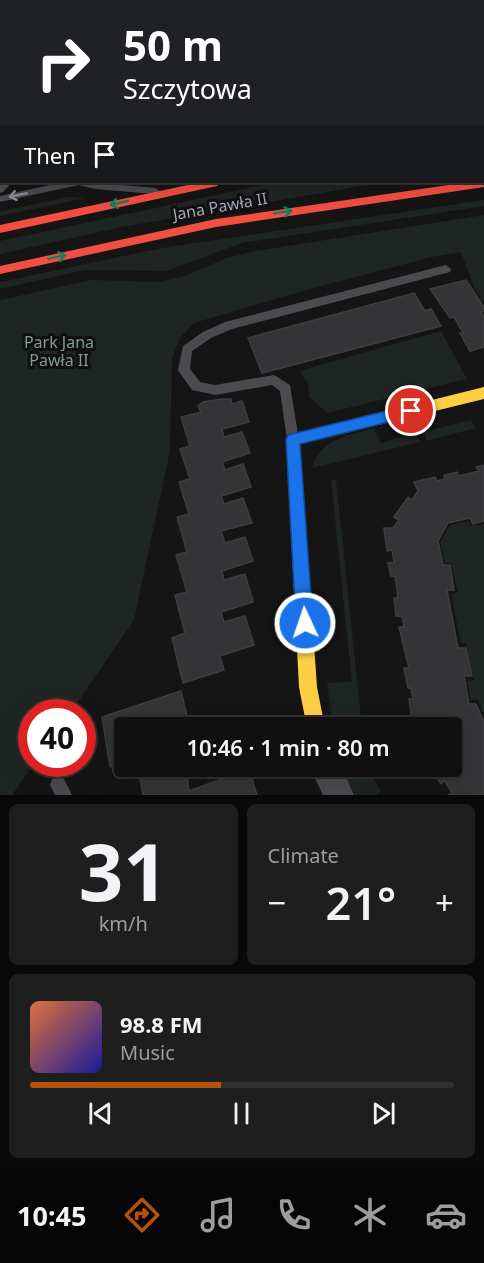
<!DOCTYPE html>
<meta charset="utf-8">
<style>
body{margin:0;font-family:"Noto Sans",sans-serif;background:#1e1e1e;color:#f1f3f6;height:100vh;display:flex;flex-direction:column;font-size:22px;white-space:nowrap}
*{box-sizing:border-box;margin:0}
p{font-size:20px;color:#9c9d9f}
.icon{flex:none;width:33px;height:33px;fill:none;stroke:currentColor;stroke-width:2;stroke-linecap:round;stroke-linejoin:round}
.map{position:relative;height:795px;overflow:hidden}
.side{display:flex;flex-direction:column;gap:9px;padding:9px;background:#090909;flex:1}
.side>*{flex:none}
.hud{position:absolute;left:0px;top:0px;width:484px;height:183px;box-shadow:0 6px 24px #0002,0 0 0 2px #303030;background:#202124;color:#fff;overflow:hidden}
.speed{position:absolute;left:18px;top:699px;display:flex;gap:12px;font-size:30px;font-weight:700;text-align:center}
.speed>*{display:grid;place-content:center;width:78px;height:78px;border-radius:50%;background:#101010;box-shadow:0 6px 24px #0002,0 0 0 2px #303030;line-height:1}
.speed .limit{border:9px solid #d22;background:#fff;color:#111}
.pin{position:absolute;display:grid;place-items:center;width:51px;height:51px;color:#fff;margin:-26px;border:3px solid #fff;border-radius:50%;box-shadow:0 2px 6px #0007}
.me{position:absolute;width:66px;margin:-33px;rotate:357deg;stroke-linejoin:round;filter:drop-shadow(0 0 4px #0008)}
.turn{display:flex;align-items:center;gap:21px;height:126px;padding:0 24px;font-size:27px}
.turn .icon{width:78px;height:78px;stroke-width:2.5}
.turn b{display:block;font-size:42px;line-height:51px}
.then{display:flex;align-items:center;height:57px;padding:0 24px;background:#0003;gap:12px;font-size:22px}
.big{font-size:45px;font-weight:600;line-height:1.1}
.side .tile{flex:1;display:flex;flex-direction:column;justify-content:center;gap:9px;min-width:0;padding:0 21px;border-radius:9px;background:#1e1e1e}
.side .dial{align-items:center;gap:0}
.dial b{font-size:78px;line-height:1}
.song{display:flex;align-items:center;gap:18px}
.cover{width:72px;height:72px;border-radius:9px;background:linear-gradient(135deg,hsl(20 70% 55%),hsl(240 70% 35%))}
.played{height:6px;border-radius:3px;background:linear-gradient(90deg,#b45309 45%,#303030 45%)}
.keys{display:flex;justify-content:space-around;direction:ltr}
.heat{display:flex;justify-content:space-between;align-items:center;font-size:33px;direction:ltr}
.side .tiles{flex:1;display:grid;gap:9px;grid-template-columns:1fr 1fr}
.tile:last-child{grid-column:span 2}
.trip{position:absolute;left:114px;top:717px;width:348px;height:60px;border-radius:6px;background:#101010;box-shadow:0 6px 24px #0002,0 0 0 2px #303030;font-weight:600;line-height:60px;text-align:center}
.tabs{display:flex;height:96px;justify-content:space-around;align-items:center;background:#060606;color:#9c9d9f}
.tabs .icon{width:42px;height:42px}
.tabs .on{color:#b45309}
.tabs b{font-size:27px;color:#f1f3f6}
.map>svg:first-child{display:block}
</style>
<div class="map">
<svg width="484" height="795" viewBox="0 0 484 795">
<rect width="100%" height="100%" fill="#151515"/>
<path fill="#1f2522" d="M277,182H386L121,227L0,254V241Z
M68,197L86,198L0,216V212L6,210Z
M484,200V206L242,243L166,271L84,270L0,289V282L162,248Z
M484,215V303L475,289L461,252L432,257L306,290L194,323L180,338L172,358L170,451L134,620L71,712H32V764H34L12,795H0V300L91,280L159,282L185,276L224,259L250,252Z
M441,331L467,379L327,413L309,397L308,384L299,371Z
M471,420L475,428L427,441L423,432Z
M374,428L381,443L416,433L420,442L312,468C322,437 346,437 374,428Z
M331,480H336L362,727H333L327,683L352,682Z
M469,521L471,526L484,524V715L478,700H471L467,681L474,680L466,643L461,644L451,594L458,592L451,563H445L440,542L450,525Z
M338,767H366L381,791L375,795H355Z"/>
<path fill="#343436" stroke="#3e3e41" stroke-width="1.5" d="M466,280L484,307V311L481,312L484,317V347L470,351L460,333H463L454,317L450,318L430,289Z
M414,293L425,311L431,309L441,326L262,373L248,338Z
M222,399H231L232,404L242,401L249,422L222,429L224,437L242,432L250,453L222,462L225,470L243,464L251,487L221,496L224,504L243,498L252,523L221,531L225,543L245,537L253,561L222,571L224,580L245,574L253,602L221,612L224,622L245,616L254,645L220,656L224,670L183,683L172,638L185,633L175,595L187,592L176,555L187,552L177,517L189,514L179,482L190,479L180,449L190,446L181,417L201,412L198,406L203,402Z
M484,465V521L473,524L470,518L448,523L438,541L443,565H450L454,590H447L458,648H466L472,676H464L469,704H476L484,722V795H448L452,793L445,781L441,784L430,766H452V728L413,727L409,699H413L411,688H408L404,668H409L399,627H404L402,616H396L394,598H398L395,576H391L388,563L394,562L392,550L387,551L384,528H393L399,520L394,517L408,497L412,500L418,491L414,482L435,477L437,481L445,479L444,475L457,472L459,476L479,471L476,467Z
M181,691L189,725L180,728H124V762L110,767L102,717Z
M138,766H216L187,777L189,791L249,769L257,795H143Z"/>
<g fill="none" stroke-linecap="round" stroke-linejoin="round">
<path fill="#4b4b4f" fill-rule="evenodd" d="M0,109H2V115H0Z
M2,182H12L3,192L0,193V184Z
M64,182H91L155,188L160,191L155,194L95,189L79,185L0,202V196Z
M446,265L451,269L450,272L232,329L211,338L192,351L190,369L200,382L215,385L274,375L290,385L299,440L297,444L293,445L289,444L287,440L280,391L272,385L215,395L192,390L178,370L183,346L203,332L225,322Z
M58,777L64,779L72,795H55L50,785L52,779Z"/>
<path fill="#4b4b4f" fill-rule="evenodd" d="M123,0H139L140,2H124Z
M210,0H231L209,2Z
M309,766H341L354,795H323Z"/>
<path fill="#16e098" fill-rule="evenodd" d="M440,0H449L450,2H441Z
M468,0H477L478,2H469Z
M483,102H484L483,109Z"/>
<path fill="#ffcf43" fill-rule="evenodd" d="M483,57H484V65H483Z
M484,387V399L300,444L317,687L325,728H307L299,687L286,440L288,436Z"/>
<path fill="#f24e42" fill-rule="evenodd" d="M483,179L484,187L216,227L0,274V266L216,219L469,182H483Z
M202,182H222L217,186L0,233V225Z"/>
</g>
<defs><path id="oneway-shaft" d="M-6 0H5M1.5-3L5.5 0L1.5 3" fill="none" stroke-width="1.6" stroke-linecap="round" stroke-linejoin="round" transform="scale(1.5)"/></defs>
<use stroke="#8b8c96" href="#oneway-shaft" transform="translate(18 195) rotate(168)"/>
<g stroke="#13825b">
<use href="#oneway-shaft" transform="translate(119 203) rotate(167)"/>
<use href="#oneway-shaft" transform="translate(283 212) rotate(-9)"/>
<use href="#oneway-shaft" transform="translate(57 257) rotate(-12)"/>
</g>
<path fill="#1a73e8" stroke="#114b97" stroke-width="1.5" d="M411,405L416,407L418,411L416,415L300,444L313,623L310,629L305,631L299,629L296,623L286,440L288,435Z"/>
<g text-anchor="middle" stroke-width="6" stroke-linejoin="round" paint-order="stroke">
<g font-size="16" fill="#a7a8b5" stroke="#100f11">
<text transform="translate(220 206) rotate(-10)" y="6">Jana Pawła II</text>
</g>
<g font-size="16" fill="#809e8a" stroke="#100f11">
<text x="59" y="348">Park Jana<tspan x="59" dy="18">Pawła II</tspan></text>
</g>
</g>
</svg>
<div class="speed"><div class="limit">40</div></div>
<div class="pin" style="left:411px;top:411px;background:#d93025"><svg class="icon" aria-label="arrive" viewBox="0 0 24 24"><path d="M6 21V4h12l-3 4 3 4H6"/></svg></div>
<svg class="me" style="left:305px;top:623px" viewBox="-20 -20 40 40"><circle r="17" fill="#1a73e8" stroke="#fff" stroke-width="3"/><path d="M0-11L8 9 0 5-8 9z" fill="#fff"/></svg>
<div class="trip">10:46 · 1 min · 80 m</div>
<div class="hud">
<div class="turn"><svg class="icon" aria-label="right" viewBox="0 0 24 24"><path d="M7 20v-9h11M14 6l5 5-5 5"/></svg><div><b>50 m</b>Szczytowa</div></div>
<div class="then">Then<svg class="icon" aria-label="arrive" viewBox="0 0 24 24"><path d="M6 21V4h12l-3 4 3 4H6"/></svg></div>
</div>
</div>
<section class="side">
<div class="tiles">
<div class="tile dial"><b>31</b><p>km/h</p></div>
<div class="tile"><p>Climate</p>
<div class="heat"><a>−</a><b class="big">21°</b><a>+</a></div>
</div>
<div class="tile">
<div class="song"><i class="cover"></i><div><b>98.8 FM</b><p>Music</p></div></div>
<div class="played"></div>
<div class="keys"><svg class="icon" aria-label="previous" viewBox="0 0 24 24"><path d="M18 5L8 12l10 7zM5 5v14"/></svg><svg class="icon" aria-label="pause" viewBox="0 0 24 24"><path d="M8 5v14M16 5v14"/></svg><svg class="icon" aria-label="next" viewBox="0 0 24 24"><path d="M6 5l10 7-10 7zM19 5v14"/></svg></div>
</div>
</div>
</section>
<nav class="tabs">
<b>10:45</b>
<svg class="icon on" aria-label="directions" viewBox="0 0 24 24"><path d="M12 3l9 9-9 9-9-9zM9 14v-3h6M13 9l2 2-2 2"/></svg>
<svg class="icon" aria-label="music" viewBox="0 0 24 24"><path d="M9 18V5l10-2v13"/><circle cx="6" cy="18" r="3"/><circle cx="16" cy="16" r="3"/></svg>
<svg class="icon" aria-label="phone" viewBox="0 0 24 24"><path d="M5 4h4l2 5-3 2q2 4 5 5l2-3 5 2v4C11 20 4 13 5 4z"/></svg>
<svg class="icon" aria-label="climate" viewBox="0 0 24 24"><path d="M12 3v18M4 7l16 10M4 17L20 7"/></svg>
<svg class="icon" aria-label="car" viewBox="0 0 24 24"><path d="M5 17H2v-5l4-1 3-4h7l3 4 3 1v5h-3M9 17h6M6 11h13"/><circle cx="7" cy="17" r="2"/><circle cx="17" cy="17" r="2"/></svg>
</nav>
